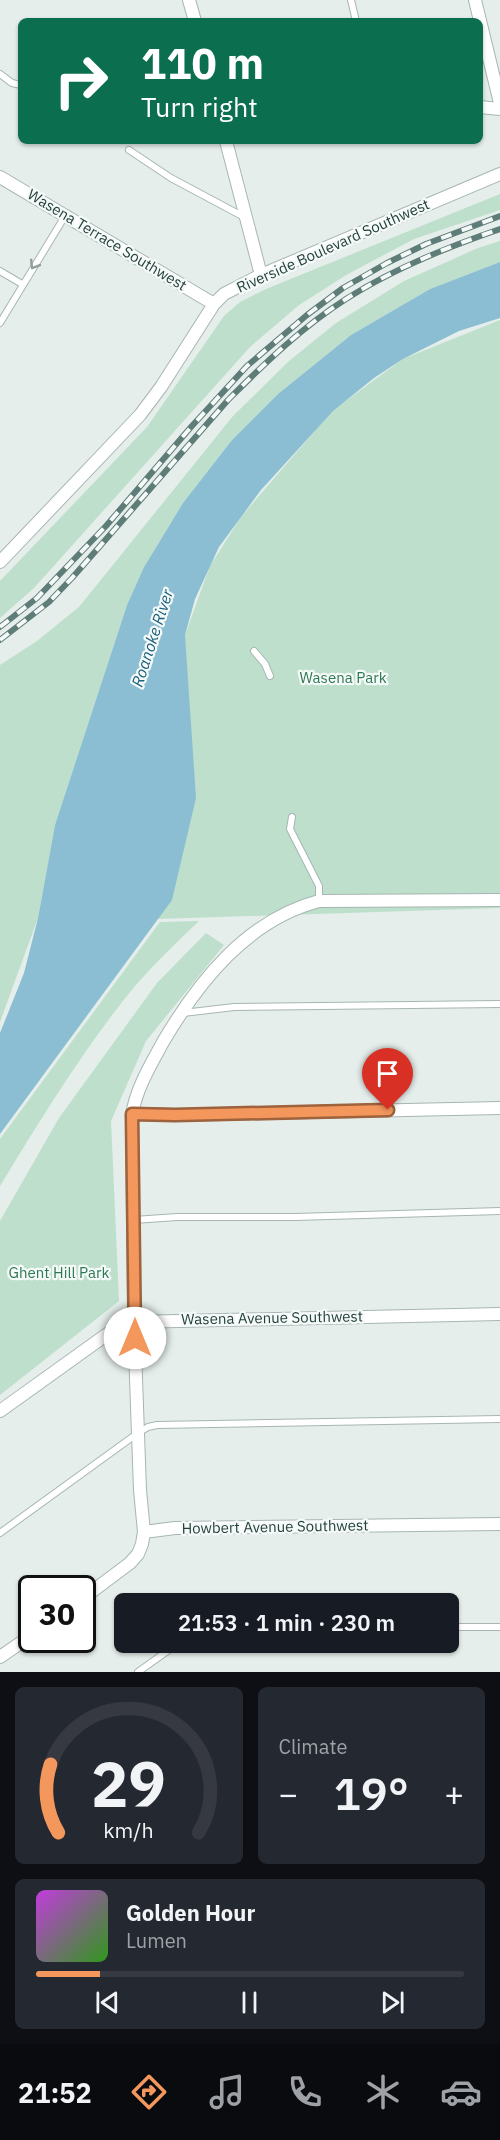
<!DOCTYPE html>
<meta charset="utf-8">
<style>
body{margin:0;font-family:"IBM Plex Sans",sans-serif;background:#242831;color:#f1f3f6;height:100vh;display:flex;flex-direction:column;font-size:22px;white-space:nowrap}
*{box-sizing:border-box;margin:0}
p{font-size:20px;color:#9ea1a6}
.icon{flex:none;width:33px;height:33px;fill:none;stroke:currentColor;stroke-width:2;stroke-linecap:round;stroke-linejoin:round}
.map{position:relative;height:1672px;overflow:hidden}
.sheet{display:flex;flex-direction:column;gap:15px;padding:15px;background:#0d0f14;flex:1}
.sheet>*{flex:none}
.top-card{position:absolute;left:18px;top:18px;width:465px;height:126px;border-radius:9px;box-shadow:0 2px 4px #0004;background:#0b6e4f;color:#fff;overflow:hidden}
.speed{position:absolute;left:18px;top:1575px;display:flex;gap:12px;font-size:30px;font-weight:700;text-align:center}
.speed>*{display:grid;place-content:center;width:78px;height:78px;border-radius:50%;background:#171b24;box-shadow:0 2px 4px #0004;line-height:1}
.speed .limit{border:3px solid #111;border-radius:9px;background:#fff;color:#111}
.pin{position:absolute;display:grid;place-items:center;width:51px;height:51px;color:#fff;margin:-62px -26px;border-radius:50% 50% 50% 0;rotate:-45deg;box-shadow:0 0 6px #0007}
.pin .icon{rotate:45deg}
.me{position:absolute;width:66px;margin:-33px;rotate:0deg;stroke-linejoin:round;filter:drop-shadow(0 0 4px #0008)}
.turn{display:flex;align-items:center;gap:21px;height:126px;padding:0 24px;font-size:27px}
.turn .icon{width:78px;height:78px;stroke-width:2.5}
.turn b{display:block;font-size:42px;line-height:51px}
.big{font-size:45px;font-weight:600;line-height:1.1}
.sheet .widget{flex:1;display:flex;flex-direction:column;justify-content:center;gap:9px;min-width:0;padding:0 21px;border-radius:9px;background:#242831}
.sheet .dial{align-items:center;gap:0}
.dial svg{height:156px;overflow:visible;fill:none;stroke:#363941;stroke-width:7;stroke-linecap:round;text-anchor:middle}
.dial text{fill:#f1f3f6;stroke:none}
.song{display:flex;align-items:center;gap:18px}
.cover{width:72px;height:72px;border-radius:9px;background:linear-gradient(135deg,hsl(290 70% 55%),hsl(110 70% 35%))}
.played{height:6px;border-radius:3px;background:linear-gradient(90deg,#f3975d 15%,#363941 15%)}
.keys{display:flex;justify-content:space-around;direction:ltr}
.heat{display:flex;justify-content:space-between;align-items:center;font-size:33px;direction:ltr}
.sheet .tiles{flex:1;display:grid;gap:15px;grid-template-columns:1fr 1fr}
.widget:last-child{grid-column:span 2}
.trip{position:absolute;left:114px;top:1593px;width:345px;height:60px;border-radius:9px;background:#171b24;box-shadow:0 2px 4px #0004;font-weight:600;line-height:60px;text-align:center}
.tab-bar{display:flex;height:96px;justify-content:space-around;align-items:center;background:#090b0e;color:#9ea1a6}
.tab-bar .icon{width:42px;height:42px}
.tab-bar .active{color:#f3975d}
.tab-bar b{font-size:27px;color:#f1f3f6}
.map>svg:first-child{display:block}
</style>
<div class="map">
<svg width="500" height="1672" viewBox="0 0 500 1672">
<rect width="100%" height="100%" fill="#e5eeeb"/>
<path fill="#bddfcb" d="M500,194V210L414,239L348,274L299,305L250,347L34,588L0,618V581L147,427L224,316L240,302L266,289Z
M500,241V262L430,289L351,335L278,394L232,440L183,503L144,567L127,605L55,825L38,918L0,1022V665L37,641L79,607L233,416L289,361L336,323L404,281L478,248Z
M500,320V908L158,919L186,840L185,635L210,566L241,517L332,411L403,359Z
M199,921C177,942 155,963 135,986C84,1048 42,1117 0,1186V1139L160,922Z
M206,933L224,945L146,1041L111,1121L119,1301L0,1395V1221L59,1118L157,983Z"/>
<path fill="#8cbed3" d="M500,262V318L459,331L403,359L374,378L333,411L261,490L219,547L195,599L185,635L196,798L172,900L0,1134V1033L24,973L38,918L55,825L127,605L144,567L183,503L232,440L278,394L351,335L430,289Z"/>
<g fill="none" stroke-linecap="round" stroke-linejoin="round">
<g stroke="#a7b6b3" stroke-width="8">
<path id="lane" d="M351,0L356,21
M0,74L12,83L21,85
M129,150L171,178L246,218
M0,271L22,284
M0,323L65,216
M254,651L265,664L270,676
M292,817L290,829L319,886V901
M183,1013L234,1007L500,1004
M134,1220L177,1217H295L500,1211
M0,1533L138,1433L148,1427L157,1425L500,1419
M448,1627H500
M138,1672L180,1642"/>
</g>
<g stroke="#a7b6b3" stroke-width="14">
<path id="street" d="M189,0L195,21
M475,0L500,103
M480,107L500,109
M226,141L261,275
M0,177L214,304
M0,562L140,415L161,387L214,304L224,294L261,275L500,174
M132,1114L175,1115L500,1108
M0,1411L113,1330L134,1322L500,1314
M144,1532L175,1528L500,1524
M82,1599L130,1563L138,1554L142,1544L144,1532L140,1490L134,1322L132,1114C137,1087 150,1066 163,1042C199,981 247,920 319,901L500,900
M0,1657L32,1635"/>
</g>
<use href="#lane" stroke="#fff" stroke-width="6"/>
<use href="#street" stroke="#fff" stroke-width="12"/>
<g stroke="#5e7c78" stroke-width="6">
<path id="rail" d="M0,627L37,598L106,526L191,427L247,366L307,315L343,288L387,263L426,244L500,216
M0,640L49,602L72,578L228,400C264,364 302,327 346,299C393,269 447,247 500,229"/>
</g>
<use href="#rail" stroke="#f5faf8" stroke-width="4" stroke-dasharray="11" stroke-linecap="butt"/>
</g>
<defs><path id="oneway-chevron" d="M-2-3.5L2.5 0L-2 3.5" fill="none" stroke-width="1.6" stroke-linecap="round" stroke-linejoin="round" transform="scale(1.5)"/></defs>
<use stroke="#91a09e" href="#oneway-chevron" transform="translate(34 265) rotate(122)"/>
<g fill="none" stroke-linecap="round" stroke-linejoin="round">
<g stroke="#9e623c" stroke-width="15">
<path id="route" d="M135,1338L132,1114L175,1115L388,1110"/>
</g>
<use href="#route" stroke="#f3975d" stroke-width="10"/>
</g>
<g text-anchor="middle" stroke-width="4.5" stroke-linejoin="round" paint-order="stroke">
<g font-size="15" fill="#23403d" stroke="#f5faf8">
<text transform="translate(107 240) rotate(31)" y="5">Wasena Terrace Southwest</text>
<text transform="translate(333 246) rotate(-24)" y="5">Riverside Boulevard Southwest</text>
<text transform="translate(272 1318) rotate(-1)" y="5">Wasena Avenue Southwest</text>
<text transform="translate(275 1527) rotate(-1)" y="5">Howbert Avenue Southwest</text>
</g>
<g font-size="15" fill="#2d7855" stroke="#f5faf8">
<text x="343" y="683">Wasena Park</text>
<text x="59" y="1278">Ghent Hill Park</text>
</g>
<g font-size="16" font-style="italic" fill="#1c5f7e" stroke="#f5faf8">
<text transform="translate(152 638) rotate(-72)" y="6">Roanoke River</text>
</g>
</g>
</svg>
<div class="speed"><div class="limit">30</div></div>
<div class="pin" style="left:388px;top:1110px;background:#d93025"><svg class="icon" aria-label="arrive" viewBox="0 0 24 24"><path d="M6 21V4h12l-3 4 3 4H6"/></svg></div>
<svg class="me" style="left:135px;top:1338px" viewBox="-20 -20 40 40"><circle r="19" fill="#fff"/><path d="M0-13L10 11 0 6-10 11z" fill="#f3975d"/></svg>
<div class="trip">21:53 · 1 min · 230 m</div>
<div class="top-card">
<div class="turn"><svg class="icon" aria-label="right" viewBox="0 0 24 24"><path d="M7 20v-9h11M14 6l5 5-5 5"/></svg><div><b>110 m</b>Turn right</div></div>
</div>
</div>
<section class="sheet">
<div class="tiles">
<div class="widget dial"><svg viewBox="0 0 100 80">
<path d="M14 69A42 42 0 1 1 86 69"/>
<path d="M14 69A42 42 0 0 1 10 34" stroke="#f3975d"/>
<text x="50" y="56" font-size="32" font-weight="700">29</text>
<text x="50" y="72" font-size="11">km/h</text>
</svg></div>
<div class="widget"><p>Climate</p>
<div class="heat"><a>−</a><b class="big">19°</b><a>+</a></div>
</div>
<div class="widget">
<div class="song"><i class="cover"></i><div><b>Golden Hour</b><p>Lumen</p></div></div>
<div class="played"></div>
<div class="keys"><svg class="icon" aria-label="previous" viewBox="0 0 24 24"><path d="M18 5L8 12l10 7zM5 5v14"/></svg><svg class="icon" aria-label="pause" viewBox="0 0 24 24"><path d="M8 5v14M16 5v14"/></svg><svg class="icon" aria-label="next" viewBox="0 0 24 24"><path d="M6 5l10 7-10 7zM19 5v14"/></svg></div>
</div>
</div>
</section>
<nav class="tab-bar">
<b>21:52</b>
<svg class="icon active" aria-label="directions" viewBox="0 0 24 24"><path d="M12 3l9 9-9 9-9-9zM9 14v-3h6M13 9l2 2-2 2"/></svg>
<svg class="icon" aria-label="music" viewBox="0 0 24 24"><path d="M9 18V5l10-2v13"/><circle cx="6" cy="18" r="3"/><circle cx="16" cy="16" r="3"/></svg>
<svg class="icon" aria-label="phone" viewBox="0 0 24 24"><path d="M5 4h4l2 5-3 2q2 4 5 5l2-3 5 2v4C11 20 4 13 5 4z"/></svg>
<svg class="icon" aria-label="climate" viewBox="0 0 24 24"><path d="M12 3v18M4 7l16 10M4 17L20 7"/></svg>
<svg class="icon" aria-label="car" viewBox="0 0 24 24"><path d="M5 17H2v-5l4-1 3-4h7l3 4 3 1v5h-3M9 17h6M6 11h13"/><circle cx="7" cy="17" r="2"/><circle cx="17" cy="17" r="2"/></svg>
</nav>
